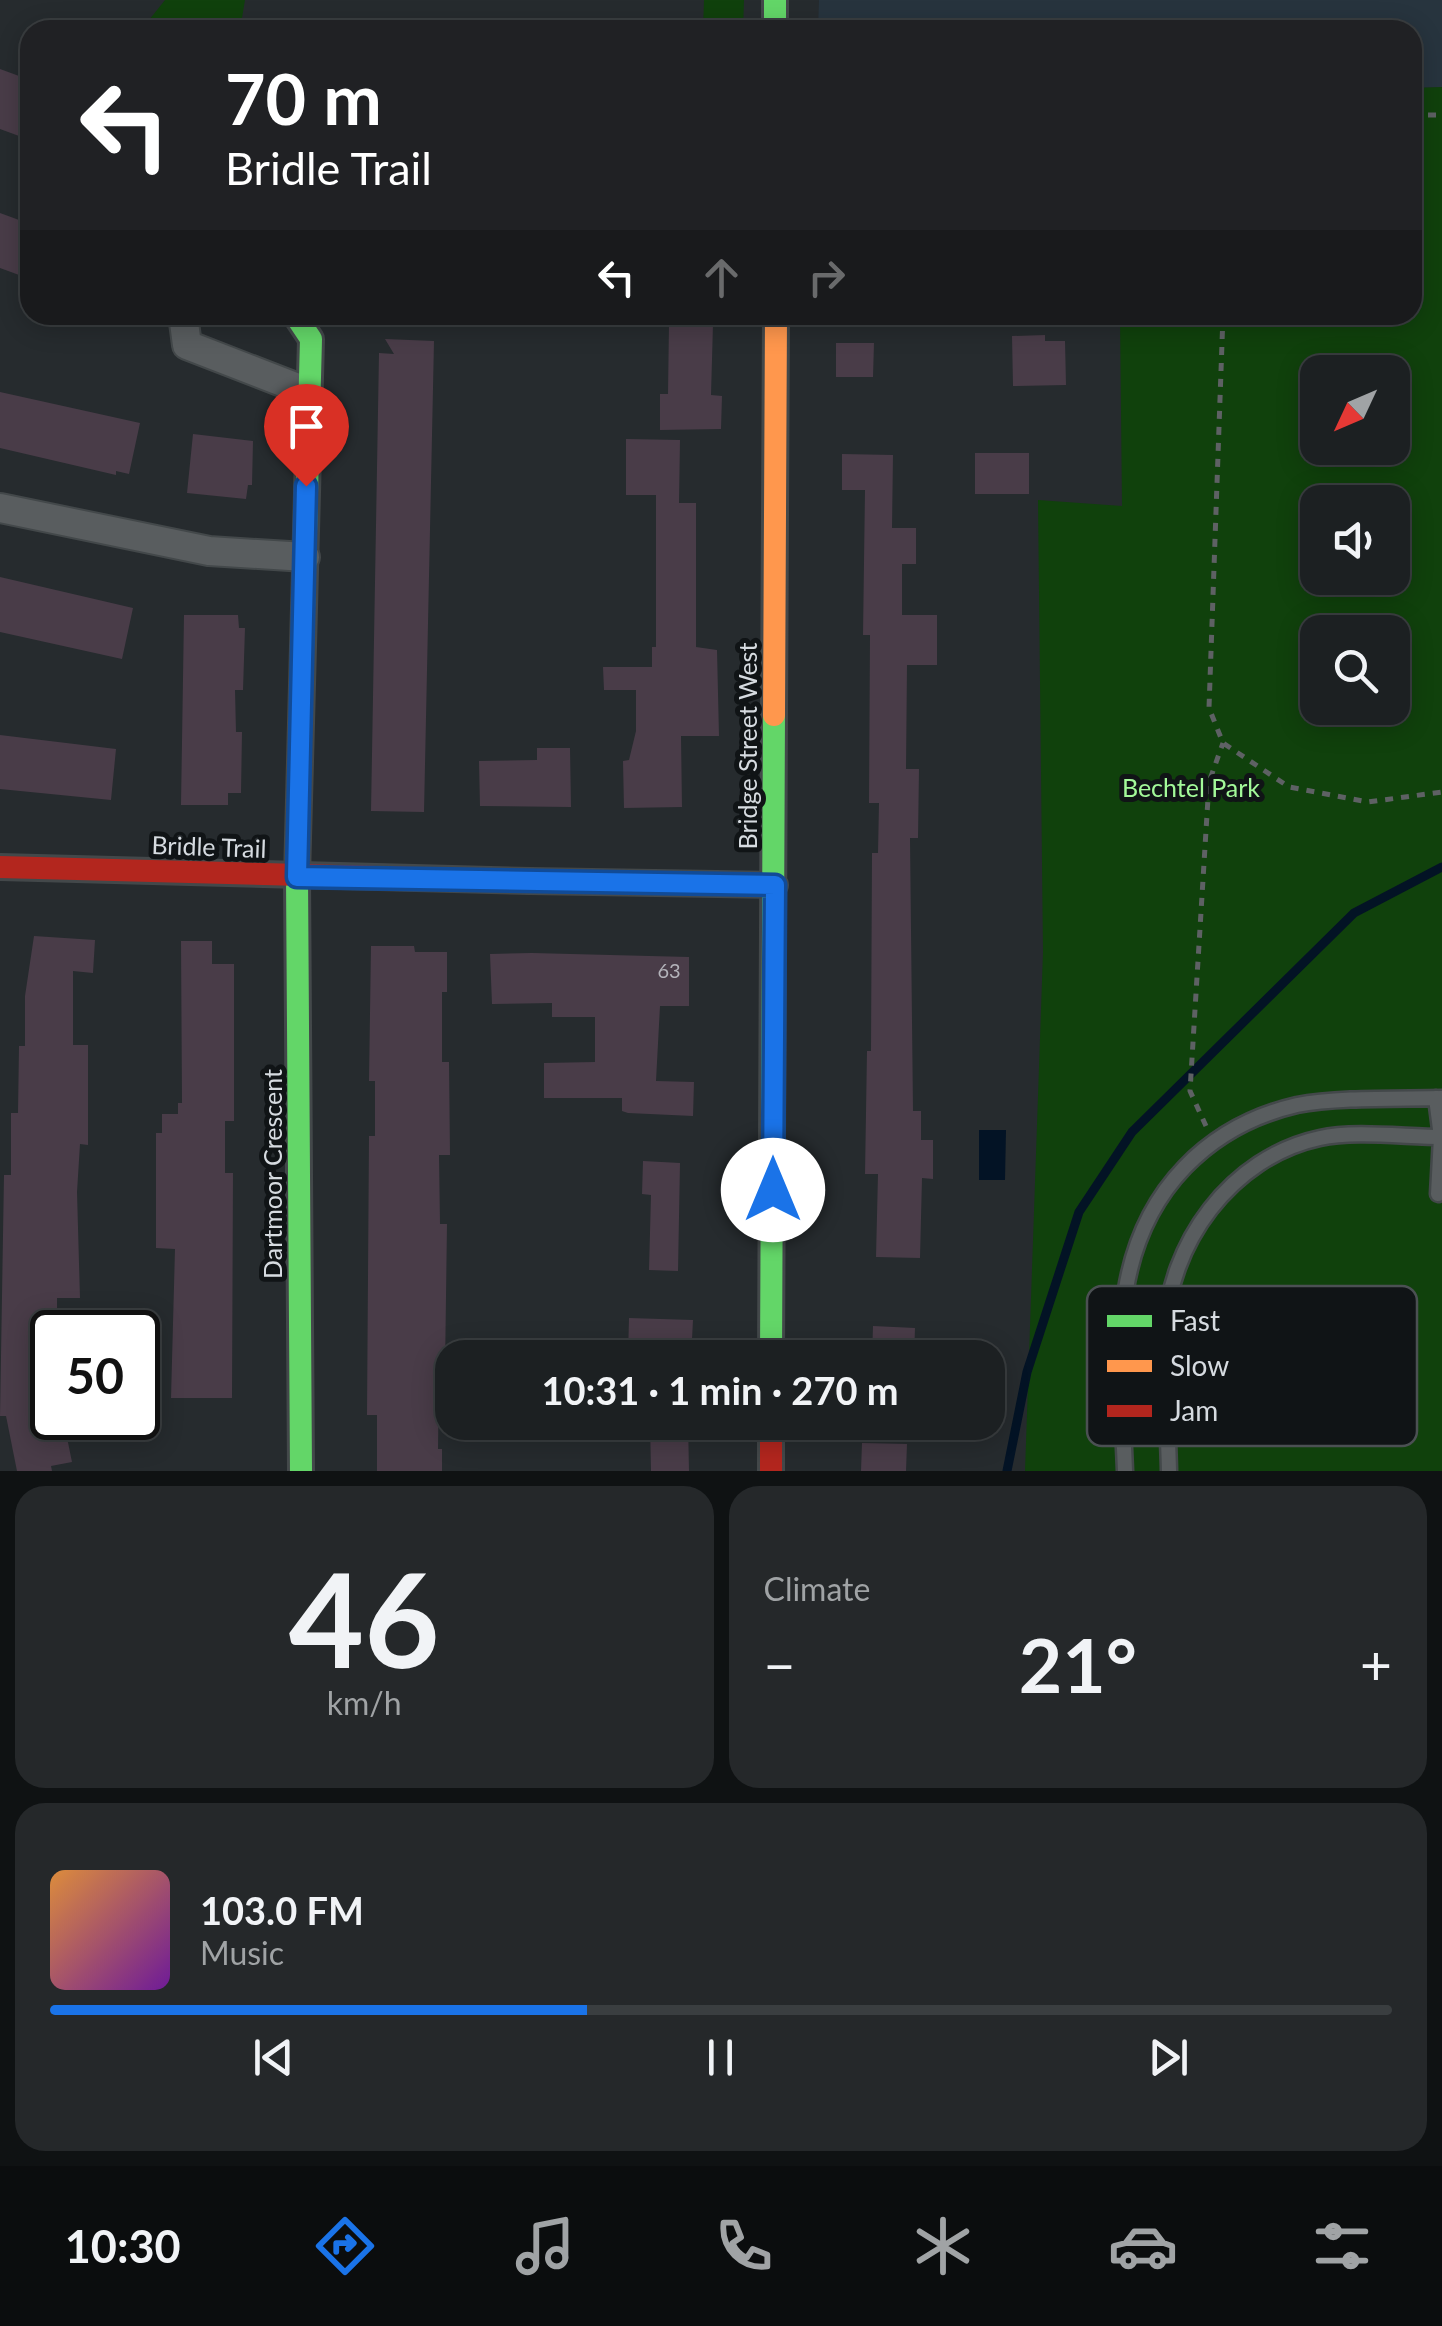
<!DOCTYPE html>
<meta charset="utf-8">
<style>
body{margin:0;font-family:Lato,sans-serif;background:#25282a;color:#f1f3f6;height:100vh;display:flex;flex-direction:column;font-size:38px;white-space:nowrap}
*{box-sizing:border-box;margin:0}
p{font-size:32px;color:#a0a3a5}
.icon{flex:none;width:55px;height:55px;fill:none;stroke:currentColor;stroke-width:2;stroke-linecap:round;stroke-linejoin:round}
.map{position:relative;height:1471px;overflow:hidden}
.drawer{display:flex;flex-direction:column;gap:15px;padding:15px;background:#0f1213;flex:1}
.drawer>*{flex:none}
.banner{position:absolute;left:20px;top:20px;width:1402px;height:305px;border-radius:30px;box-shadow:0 5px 25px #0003,0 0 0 2px #3a3e40;background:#202124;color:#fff;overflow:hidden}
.needle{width:65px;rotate:226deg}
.controls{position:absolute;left:1300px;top:355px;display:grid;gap:20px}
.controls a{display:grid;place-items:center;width:110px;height:110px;border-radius:20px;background:#1c2022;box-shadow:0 5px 25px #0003,0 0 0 2px #3a3e40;font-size:50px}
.speed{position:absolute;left:30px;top:1310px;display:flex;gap:20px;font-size:50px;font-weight:700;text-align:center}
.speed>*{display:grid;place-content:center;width:130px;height:130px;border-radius:50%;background:#1c2022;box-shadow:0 5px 25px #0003,0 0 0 2px #3a3e40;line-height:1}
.speed .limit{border:5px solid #111;border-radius:15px;background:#fff;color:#111}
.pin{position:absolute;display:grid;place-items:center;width:85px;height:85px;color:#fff;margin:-102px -42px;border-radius:50% 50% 50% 0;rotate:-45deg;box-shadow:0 0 10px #0007}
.pin .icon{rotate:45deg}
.me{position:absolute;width:110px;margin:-55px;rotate:0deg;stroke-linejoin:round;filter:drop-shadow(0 0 8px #0008)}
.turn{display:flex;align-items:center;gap:35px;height:210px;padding:0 40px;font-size:45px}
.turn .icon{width:130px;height:130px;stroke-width:2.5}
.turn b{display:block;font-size:70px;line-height:85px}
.lanes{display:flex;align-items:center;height:95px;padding:0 40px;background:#0003;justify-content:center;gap:50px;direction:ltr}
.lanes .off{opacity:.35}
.big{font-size:75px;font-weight:700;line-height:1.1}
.drawer .card{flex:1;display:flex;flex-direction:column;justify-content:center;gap:15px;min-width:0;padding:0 35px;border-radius:30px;background:#25282a}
.drawer .dial{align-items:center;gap:0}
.dial b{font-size:130px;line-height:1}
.song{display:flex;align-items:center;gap:30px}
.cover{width:120px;height:120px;border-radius:15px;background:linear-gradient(135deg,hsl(30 70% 55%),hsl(280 70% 35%))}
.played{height:10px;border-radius:5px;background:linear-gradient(90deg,#1a73e8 40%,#3a3e40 40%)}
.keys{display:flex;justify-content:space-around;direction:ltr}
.heat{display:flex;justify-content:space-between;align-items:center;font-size:55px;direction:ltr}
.drawer .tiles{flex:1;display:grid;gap:15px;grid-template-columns:1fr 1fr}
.card:last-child{grid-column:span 2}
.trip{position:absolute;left:435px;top:1340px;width:570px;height:100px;border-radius:30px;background:#1c2022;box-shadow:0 5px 25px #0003,0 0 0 2px #3a3e40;font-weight:700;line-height:100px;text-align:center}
.tabs{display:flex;height:160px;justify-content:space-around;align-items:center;background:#0b0d0e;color:#a0a3a5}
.tabs .icon{width:70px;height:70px}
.tabs .on{color:#1a73e8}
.tabs b{font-size:45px;color:#f1f3f6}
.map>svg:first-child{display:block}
</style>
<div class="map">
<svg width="1442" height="1471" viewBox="0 0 1442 1471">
<rect width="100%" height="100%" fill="#262b2e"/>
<path fill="#27343e" d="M819,0H1442V87L1413,88L1412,30H818Z"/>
<path fill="#10410c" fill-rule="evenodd" d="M165,0H245L240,30H141Z
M704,0H744L743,30H703Z
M1442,87V1471H1025L1043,952L1038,500L1122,506L1120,315H1412L1413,88ZM1318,372H1392V448H1318ZM1318,502H1392V578H1318ZM1318,632H1392V708H1318Z"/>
<path fill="#031325" d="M979,1130H1006L1005,1180H979Z"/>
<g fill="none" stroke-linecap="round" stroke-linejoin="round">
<path stroke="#031325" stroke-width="9" d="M1007,1471L1027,1372L1079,1212L1132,1132L1354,913L1442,867"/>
</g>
<path fill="#493c48" d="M0,69L30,80V140L0,129Z
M0,213L30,224V279L0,268Z
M669,323L713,324L711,395L722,396L721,429L660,430V394H668Z
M1045,335V341H1065L1066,385L1013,386L1012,336Z
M385,339L434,341L424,812L371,811L379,353L394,354Z
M836,343H874L873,377H836Z
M0,392L140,423L129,474L116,471V475L0,448Z
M193,434L253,441L252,485H248L246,499L187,493Z
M626,439L680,440L679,503H696V647L717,650L719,736H681L682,807L624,808L623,761L629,760L636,731V690H604L603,667H652V647H656V495H626Z
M975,453H1029V494H975Z
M842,454L893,455L892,528H916V564H902V615H937V665H907L906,769H919L918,838H910L913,1111H921V1140H933V1179L922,1178L920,1258L876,1257L878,1174H865L867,1051H871L872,853H878L879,803H869L870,635H863L865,490H842Z
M0,577L133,608L122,659L0,632Z
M184,615H238L239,628H245L243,690H235L236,732H242L241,793H228V805H181Z
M0,735L116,749L111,800L0,789Z
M537,748H570L571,807L480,806L479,761L537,760Z
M34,936L95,940L93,973L73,971V1045H88V1145L80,1144L77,1192L80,1298H57V1332H52V1425L64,1423L72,1462L51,1466L52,1471H17L6,1416H0L4,1175H11V1113H18L19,1046H25V996Z
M181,941H212V964H234V1121H225V1173H233L232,1398H171L175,1249L156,1248V1133H162V1114H178V1103H182Z
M371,946H414L415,952H447V992H442V1062H449L450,1155H439L440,1224H447L445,1370H439L438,1449H442V1471H377V1415H367L369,1136H375V1081H369Z
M532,953L689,957V1006H660L656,1081L694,1082L693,1116L628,1113L622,1111V1098H544V1063L595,1062V1017H552V1003L492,1004L490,954Z
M643,1161L680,1163L678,1271L649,1270L651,1195L642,1194Z
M629,1318L693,1320L691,1358L628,1356Z
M873,1326L915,1328L914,1358H872Z
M650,1422H688L689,1471H651Z
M862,1443L907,1444L906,1471H861Z"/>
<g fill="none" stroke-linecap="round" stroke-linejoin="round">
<g stroke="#43484a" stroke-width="19">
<path id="lane" d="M1436,1098L1441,1137L1438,1194
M1125,1471C1121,1363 1104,1251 1185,1167C1216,1135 1254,1115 1297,1105C1337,1097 1400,1099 1442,1098
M1169,1471C1168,1425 1164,1379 1165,1333C1168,1244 1231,1157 1320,1138C1354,1130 1406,1137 1442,1137"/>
</g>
<g stroke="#43484a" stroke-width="32">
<path id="street" d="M183,315L187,345L308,392
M0,508L209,551L305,557"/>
</g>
<g stroke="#43484a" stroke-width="28">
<path id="fast" d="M775,0V30
M295,315L311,339L297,877L301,1471
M530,881L775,885
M771,1358L774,715"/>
</g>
<g stroke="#43484a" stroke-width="28">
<path id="slow" d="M774,715L776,315"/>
</g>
<g stroke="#43484a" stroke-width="28">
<path id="jam" d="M0,867L530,881
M771,1422V1471"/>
</g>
<path stroke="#5e6164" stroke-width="5" stroke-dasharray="8 8" stroke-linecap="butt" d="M1412,115H1442
M1223,315L1209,708L1223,743L1289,787L1368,802L1442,792
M1206,1126L1190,1091L1209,782L1223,743"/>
<use href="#lane" stroke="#595d5f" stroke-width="14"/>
<use href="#street" stroke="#595d5f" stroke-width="28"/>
<use href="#fast" stroke="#63d668" stroke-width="22"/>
<use href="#slow" stroke="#ff974d" stroke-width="22"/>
<use href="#jam" stroke="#b3261e" stroke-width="22"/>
</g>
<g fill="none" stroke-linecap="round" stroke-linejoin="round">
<g stroke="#114b97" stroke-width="25">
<path id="route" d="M306,486L297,877L775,885L773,1190"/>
</g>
<use href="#route" stroke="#1a73e8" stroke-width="18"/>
</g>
<g text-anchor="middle" stroke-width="10" stroke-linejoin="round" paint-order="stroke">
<g font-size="20" fill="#b3b3ba">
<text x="669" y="978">63</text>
</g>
<g font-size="25" fill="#d6dbe0" stroke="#101416">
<text transform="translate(748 746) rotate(-90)" y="9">Bridge Street West</text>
<text transform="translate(209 847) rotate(2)" y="9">Bridle Trail</text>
<text transform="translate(273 1174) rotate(-90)" y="9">Dartmoor Crescent</text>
</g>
<g font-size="25" fill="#a3f999" stroke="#101416">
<text x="1191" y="797">Bechtel Park</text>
</g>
</g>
<rect x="1087" y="1286" width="330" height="160" rx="15" fill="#101416" stroke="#4b5053" stroke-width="2.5"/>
<rect x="1107" y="1315" width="45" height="12" fill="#63d668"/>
<rect x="1107" y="1360" width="45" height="12" fill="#ff974d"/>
<rect x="1107" y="1405" width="45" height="12" fill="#b3261e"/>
<g font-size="28" fill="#d6dbe0">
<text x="1170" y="1331">Fast</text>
<text x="1170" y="1376">Slow</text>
<text x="1170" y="1421">Jam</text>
</g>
</svg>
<div class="controls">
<a><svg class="needle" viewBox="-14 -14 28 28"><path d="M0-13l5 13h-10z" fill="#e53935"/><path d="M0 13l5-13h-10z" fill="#a0a3a5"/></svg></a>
<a><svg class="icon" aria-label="sound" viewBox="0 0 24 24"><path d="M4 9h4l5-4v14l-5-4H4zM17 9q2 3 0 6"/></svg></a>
<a><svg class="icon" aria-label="search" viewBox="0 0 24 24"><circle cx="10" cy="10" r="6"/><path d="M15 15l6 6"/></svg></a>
</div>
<div class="speed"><div class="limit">50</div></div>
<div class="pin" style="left:306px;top:486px;background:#d93025"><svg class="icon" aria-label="arrive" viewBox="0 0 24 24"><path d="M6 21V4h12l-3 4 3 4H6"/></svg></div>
<svg class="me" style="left:773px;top:1190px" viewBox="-20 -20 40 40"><circle r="19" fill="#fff"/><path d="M0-13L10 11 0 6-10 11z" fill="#1a73e8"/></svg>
<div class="trip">10:31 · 1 min · 270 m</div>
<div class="banner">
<div class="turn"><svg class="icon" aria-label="left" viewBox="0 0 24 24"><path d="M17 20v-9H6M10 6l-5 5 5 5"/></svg><div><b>70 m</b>Bridle Trail</div></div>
<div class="lanes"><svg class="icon" aria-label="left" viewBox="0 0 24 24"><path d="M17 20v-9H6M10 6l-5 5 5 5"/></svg><svg class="icon off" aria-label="ahead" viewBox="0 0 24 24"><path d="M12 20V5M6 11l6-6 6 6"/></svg><svg class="icon off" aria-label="right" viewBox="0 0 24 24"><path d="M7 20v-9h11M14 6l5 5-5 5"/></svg></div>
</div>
</div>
<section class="drawer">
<div class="tiles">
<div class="card dial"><b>46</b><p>km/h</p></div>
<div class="card"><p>Climate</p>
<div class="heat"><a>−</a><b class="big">21°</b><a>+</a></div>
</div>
<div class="card">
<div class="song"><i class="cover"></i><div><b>103.0 FM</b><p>Music</p></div></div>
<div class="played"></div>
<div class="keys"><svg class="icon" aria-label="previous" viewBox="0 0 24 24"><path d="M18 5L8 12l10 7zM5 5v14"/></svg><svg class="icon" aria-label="pause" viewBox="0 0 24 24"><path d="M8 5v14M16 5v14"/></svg><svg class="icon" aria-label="next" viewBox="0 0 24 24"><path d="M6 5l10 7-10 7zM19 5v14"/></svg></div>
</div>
</div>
</section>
<nav class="tabs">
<b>10:30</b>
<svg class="icon on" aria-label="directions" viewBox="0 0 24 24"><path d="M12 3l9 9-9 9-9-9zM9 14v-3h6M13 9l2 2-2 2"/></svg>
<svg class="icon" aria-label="music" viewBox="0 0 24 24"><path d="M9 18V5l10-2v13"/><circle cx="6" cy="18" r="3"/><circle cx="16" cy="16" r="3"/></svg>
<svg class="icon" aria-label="phone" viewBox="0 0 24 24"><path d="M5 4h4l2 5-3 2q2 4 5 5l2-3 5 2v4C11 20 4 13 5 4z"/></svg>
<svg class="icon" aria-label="climate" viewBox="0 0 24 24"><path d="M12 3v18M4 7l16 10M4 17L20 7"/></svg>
<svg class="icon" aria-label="car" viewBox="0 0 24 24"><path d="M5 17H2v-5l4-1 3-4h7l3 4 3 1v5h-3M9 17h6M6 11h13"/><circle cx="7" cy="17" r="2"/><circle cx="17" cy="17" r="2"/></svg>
<svg class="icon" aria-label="filters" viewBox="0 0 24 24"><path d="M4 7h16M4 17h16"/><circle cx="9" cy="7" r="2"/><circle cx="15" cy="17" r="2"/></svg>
</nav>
